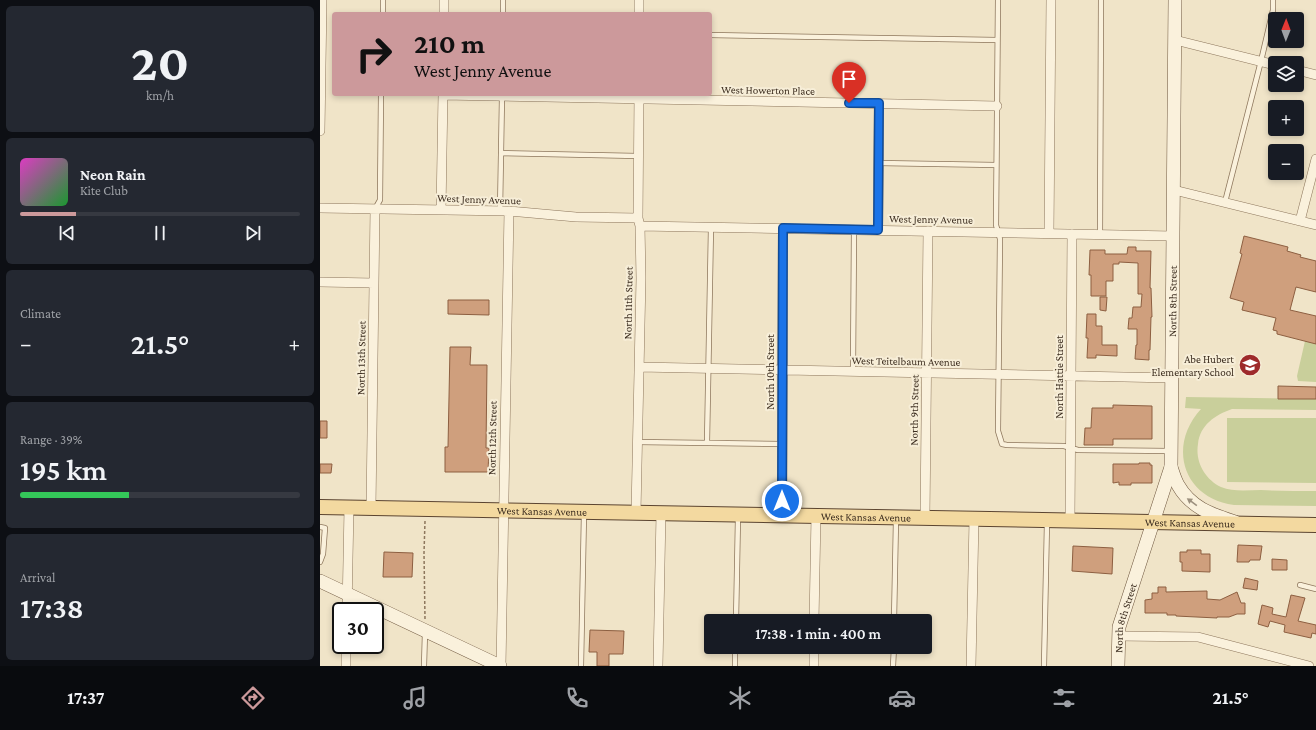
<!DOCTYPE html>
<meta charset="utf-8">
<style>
body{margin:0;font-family:"Crimson Pro",serif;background:#242831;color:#f1f3f6;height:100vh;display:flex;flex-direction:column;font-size:15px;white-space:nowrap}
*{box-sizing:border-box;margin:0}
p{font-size:13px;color:#9ea1a6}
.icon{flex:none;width:22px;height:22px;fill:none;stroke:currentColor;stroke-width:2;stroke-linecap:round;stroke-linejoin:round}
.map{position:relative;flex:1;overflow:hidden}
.sheet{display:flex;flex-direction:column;gap:6px;padding:6px;background:#0d0f14;width:320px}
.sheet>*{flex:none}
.hud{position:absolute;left:12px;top:12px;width:380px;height:84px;border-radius:4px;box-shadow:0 2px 6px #0003;background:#cc999b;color:#111;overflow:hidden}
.needle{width:26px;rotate:1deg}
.buttons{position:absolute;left:948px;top:12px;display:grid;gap:8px}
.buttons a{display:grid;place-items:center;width:36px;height:36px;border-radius:4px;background:#171b24;box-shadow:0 2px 6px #0003;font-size:20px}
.speed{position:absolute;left:12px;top:602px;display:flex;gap:8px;font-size:20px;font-weight:700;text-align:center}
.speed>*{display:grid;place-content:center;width:52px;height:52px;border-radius:50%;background:#171b24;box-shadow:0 2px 6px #0003;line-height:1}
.speed .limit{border:2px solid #111;border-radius:6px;background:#fff;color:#111}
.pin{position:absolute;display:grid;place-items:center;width:34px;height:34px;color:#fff;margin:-41px -17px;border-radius:50% 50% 50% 0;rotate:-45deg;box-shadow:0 0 4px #0007}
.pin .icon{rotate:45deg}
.me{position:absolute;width:44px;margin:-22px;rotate:0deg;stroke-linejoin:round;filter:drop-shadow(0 0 3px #0008)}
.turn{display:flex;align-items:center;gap:14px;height:84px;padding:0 16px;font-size:18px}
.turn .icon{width:52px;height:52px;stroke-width:2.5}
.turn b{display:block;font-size:28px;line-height:34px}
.big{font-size:30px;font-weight:600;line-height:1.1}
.sheet .widget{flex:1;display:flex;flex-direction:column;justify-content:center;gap:6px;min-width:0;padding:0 14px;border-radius:6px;background:#242831}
.sheet .dial{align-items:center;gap:0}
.dial b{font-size:52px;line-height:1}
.song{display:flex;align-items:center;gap:12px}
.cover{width:48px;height:48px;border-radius:6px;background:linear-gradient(135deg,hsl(310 70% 55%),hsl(130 70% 35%))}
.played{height:4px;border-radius:2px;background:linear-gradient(90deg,#cc999b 20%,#363941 20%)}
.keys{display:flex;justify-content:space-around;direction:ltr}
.heat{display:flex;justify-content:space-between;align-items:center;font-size:22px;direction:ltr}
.charge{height:6px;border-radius:3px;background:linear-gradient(90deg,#34c759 39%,#363941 0)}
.trip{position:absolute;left:384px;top:614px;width:228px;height:40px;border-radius:4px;background:#171b24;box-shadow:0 2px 6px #0003;font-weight:600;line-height:40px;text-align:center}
.dock{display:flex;height:64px;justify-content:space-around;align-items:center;background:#090b0e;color:#9ea1a6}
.dock .icon{width:28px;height:28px}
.dock .current{color:#cc999b}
.dock b{font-size:18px;color:#f1f3f6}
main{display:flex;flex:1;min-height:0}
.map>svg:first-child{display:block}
</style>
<main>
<section class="sheet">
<div class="widget dial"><b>20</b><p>km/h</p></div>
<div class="widget">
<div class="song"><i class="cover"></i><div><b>Neon Rain</b><p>Kite Club</p></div></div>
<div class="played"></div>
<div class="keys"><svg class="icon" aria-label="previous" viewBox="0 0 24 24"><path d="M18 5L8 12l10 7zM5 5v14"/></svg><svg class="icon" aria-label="pause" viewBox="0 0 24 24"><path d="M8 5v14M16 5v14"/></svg><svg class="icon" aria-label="next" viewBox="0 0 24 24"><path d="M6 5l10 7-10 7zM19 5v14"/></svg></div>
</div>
<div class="widget"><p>Climate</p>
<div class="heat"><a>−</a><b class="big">21.5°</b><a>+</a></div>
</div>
<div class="widget"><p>Range · 39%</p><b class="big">195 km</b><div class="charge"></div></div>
<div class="widget"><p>Arrival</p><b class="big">17:38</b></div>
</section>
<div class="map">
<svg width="996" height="666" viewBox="0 0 996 666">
<rect width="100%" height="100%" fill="#f0e4c8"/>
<path fill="#c9cf9b" d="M985,341L996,344V382L978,381L977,376Z
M866,397L996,399V410L912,409C895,415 880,425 878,444C875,462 885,479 901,487C913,492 928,490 941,490C959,491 978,491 996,491V506L914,505C863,498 847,446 881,409L865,408Z
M907,418H996V483L907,482Z"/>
<path fill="#cf9f7d" stroke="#8d5f41" d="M924,236L968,247L967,251L981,255L980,257L996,261V292L976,287L970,310L996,316V344L957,334V331L953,330L956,318L922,310L924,302L910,298L922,254L920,253Z
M808,247H816V251H831L830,288H831L832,317H831L830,350H829V360L815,359L816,345H817V329H808L809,318H812L813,307H821L822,294H818V263L799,262V264H793V281H786V296H771V275H769L770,250H785V254H807Z
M780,297H787L786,311L780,310Z
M128,300H169V315L128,314Z
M767,314H776V326H782V345H797V356L776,355V358H767L768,338H766Z
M130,347H151L150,365H167L166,448H169L168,472H125V447H128Z
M958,386L996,387V399H958Z
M793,405L832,406V439H793V445H764L765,428H771L772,408H793Z
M0,421H7V438H0Z
M819,463H830V465H832V483H811V485H799V482L793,483V464H819Z
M0,464H12L11,473H0Z
M918,545L942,546L940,560H930L929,562H917Z
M753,546L793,548L792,574L752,571Z
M867,550H881V554H890V572L862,571V562H860V552H867Z
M64,552L93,553L92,577H63Z
M952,559L967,560V570H952Z
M925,578L938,581L937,590L923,588Z
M838,587H846V592L887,591V599L900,600L917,592L921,603H925V614H917L909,617H897V618L856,616V615H847V613H825V600L832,599V593H838Z
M971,595L985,598L978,621L996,625V634L992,633L991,638L964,632L965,625L950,621L948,627L938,624L942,605L953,608L952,614L966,617Z
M270,630L304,631L303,654H289V666H277V652H269Z"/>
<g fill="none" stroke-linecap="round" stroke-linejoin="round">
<g stroke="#8d765c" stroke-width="6">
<path id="lane" d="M678,0L676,225L680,239L678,431L682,444L687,445L744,446L758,450L850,451
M63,14V0
M183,14V0
M390,35L677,40
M181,153L318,156
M558,163L676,165
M905,202L941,61L953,10V0
M55,209L60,200L61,94
M180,211L182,96
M780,234L781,0
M533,371L534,230
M317,442L462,444
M387,443L391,227
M0,527L5,528L3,554L0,562
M980,585L996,589
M416,621L418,517
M574,621L576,519
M104,666L105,632
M261,666L264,513
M415,666V647
M573,666L574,647
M724,666L727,522"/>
</g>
<g stroke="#8d765c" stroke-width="10">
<path id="street" d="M124,14V0
M319,14V0
M855,40L955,65
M977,70L996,75
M123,95L677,106
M0,131L2,0
M854,190L996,225
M0,208L189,211L256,217L318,218
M121,210L123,94
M980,221L996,159
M320,226L853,236
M558,230L559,103
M729,233L731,0
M0,282L54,283
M319,367L852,378
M51,508L55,209
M316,512L321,278L320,226L318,218L319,94
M462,515L463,228
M605,517L608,231
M750,521L752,234
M27,611L29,508
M494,621L496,516
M799,636L878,637L989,666
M26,666V645
M181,666L189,211
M338,666L341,513
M494,666V647
M651,666L654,519"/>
</g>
<g stroke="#6f573f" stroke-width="14">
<g id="secondary">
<path d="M851,467C853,473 855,480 858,485C871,508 891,514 915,522"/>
<path d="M0,581L180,666"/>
<path id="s1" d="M798,666L799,627L851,467L855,0"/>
</g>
</g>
<g stroke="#5b4430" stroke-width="16">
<g id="primary">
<path id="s2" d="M0,507L996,525"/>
</g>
</g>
<path stroke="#8d765c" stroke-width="1.5" stroke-dasharray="3 2" stroke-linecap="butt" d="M105,521L104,553L105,619"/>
<use href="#lane" stroke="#faf1dc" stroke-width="4.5"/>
<use href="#street" stroke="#faf1dc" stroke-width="9"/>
<use href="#secondary" stroke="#faf1dc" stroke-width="13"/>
<use href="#primary" stroke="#f3d9a0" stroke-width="14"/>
</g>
<defs><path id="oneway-solid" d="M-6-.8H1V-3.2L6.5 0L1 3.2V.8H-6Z"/></defs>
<use fill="#9c907e" href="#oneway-solid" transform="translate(872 502) rotate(-144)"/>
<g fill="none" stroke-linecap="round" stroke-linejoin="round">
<g stroke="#114b97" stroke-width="10">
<path id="route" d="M462,501L463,228L558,230L559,103H529"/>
</g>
<use href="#route" stroke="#1a73e8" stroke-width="7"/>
</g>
<defs>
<g id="school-disc" transform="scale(1.15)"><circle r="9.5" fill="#9e2a2b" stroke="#f7eed8"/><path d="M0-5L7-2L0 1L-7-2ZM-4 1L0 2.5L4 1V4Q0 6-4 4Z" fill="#fff"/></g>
</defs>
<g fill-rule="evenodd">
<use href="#school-disc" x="930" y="365"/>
</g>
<g text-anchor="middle" stroke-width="4" stroke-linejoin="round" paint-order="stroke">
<g font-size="11" fill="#3d2e20" stroke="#f7eed8">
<text transform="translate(448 90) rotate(1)" y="4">West Howerton Place</text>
<text transform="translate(159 199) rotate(2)" y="4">West Jenny Avenue</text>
<text transform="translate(611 219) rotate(1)" y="4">West Jenny Avenue</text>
<text dy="4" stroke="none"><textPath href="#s1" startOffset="373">North 8th Street</textPath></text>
<text transform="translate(308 303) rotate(-89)" y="4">North 11th Street</text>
<text transform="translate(41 358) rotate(-89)" y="4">North 13th Street</text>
<text transform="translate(586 361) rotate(1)" y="4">West Teitelbaum Avenue</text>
<text transform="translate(450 372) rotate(-90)" y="4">North 10th Street</text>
<text transform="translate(739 377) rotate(-90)" y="4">North Hattie Street</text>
<text transform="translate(594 410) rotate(-89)" y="4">North 9th Street</text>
<text transform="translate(172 438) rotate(-89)" y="4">North 12th Street</text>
<text dy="4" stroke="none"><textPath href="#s2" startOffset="222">West Kansas Avenue</textPath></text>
<text dy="4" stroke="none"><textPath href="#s2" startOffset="546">West Kansas Avenue</textPath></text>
<text dy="4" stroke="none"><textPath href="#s2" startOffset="870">West Kansas Avenue</textPath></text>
<text dy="4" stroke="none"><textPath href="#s1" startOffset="49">North 8th Street</textPath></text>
</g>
<g font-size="11" fill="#3d2e20" stroke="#f7eed8" text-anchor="end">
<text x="914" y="363">Abe Hubert<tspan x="914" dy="13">Elementary School</tspan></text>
</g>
</g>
</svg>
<div class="buttons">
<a><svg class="needle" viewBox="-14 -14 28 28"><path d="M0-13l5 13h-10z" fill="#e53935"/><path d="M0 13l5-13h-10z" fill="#9ea1a6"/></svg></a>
<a><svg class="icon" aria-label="layers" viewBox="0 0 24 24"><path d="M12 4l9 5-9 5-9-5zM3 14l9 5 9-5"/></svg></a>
<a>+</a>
<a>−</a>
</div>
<div class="speed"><div class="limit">30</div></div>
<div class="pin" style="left:529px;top:103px;background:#d93025"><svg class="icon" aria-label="arrive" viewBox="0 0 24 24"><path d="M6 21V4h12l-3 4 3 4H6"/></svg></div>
<svg class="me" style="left:462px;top:501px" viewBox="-20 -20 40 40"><circle r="17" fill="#1a73e8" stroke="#fff" stroke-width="3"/><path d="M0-11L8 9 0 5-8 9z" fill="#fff"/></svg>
<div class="trip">17:38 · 1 min · 400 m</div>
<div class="hud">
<div class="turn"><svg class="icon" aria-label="right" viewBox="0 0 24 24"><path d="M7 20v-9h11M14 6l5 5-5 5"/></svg><div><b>210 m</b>West Jenny Avenue</div></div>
</div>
</div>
</main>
<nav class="dock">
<b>17:37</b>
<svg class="icon current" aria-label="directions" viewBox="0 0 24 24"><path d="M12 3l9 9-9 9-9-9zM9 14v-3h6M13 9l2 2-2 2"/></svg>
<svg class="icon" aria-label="music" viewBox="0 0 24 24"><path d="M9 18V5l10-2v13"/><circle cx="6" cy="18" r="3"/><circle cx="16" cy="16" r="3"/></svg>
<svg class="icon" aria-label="phone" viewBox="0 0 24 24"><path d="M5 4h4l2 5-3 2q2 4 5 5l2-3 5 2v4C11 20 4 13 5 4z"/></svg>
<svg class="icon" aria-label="climate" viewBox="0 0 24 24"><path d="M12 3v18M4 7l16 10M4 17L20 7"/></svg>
<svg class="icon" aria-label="car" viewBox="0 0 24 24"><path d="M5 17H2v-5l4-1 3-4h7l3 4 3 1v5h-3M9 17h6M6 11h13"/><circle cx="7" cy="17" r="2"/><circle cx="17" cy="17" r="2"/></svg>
<svg class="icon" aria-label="filters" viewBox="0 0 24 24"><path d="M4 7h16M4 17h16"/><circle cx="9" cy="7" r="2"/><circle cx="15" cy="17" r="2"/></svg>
<b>21.5°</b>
</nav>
